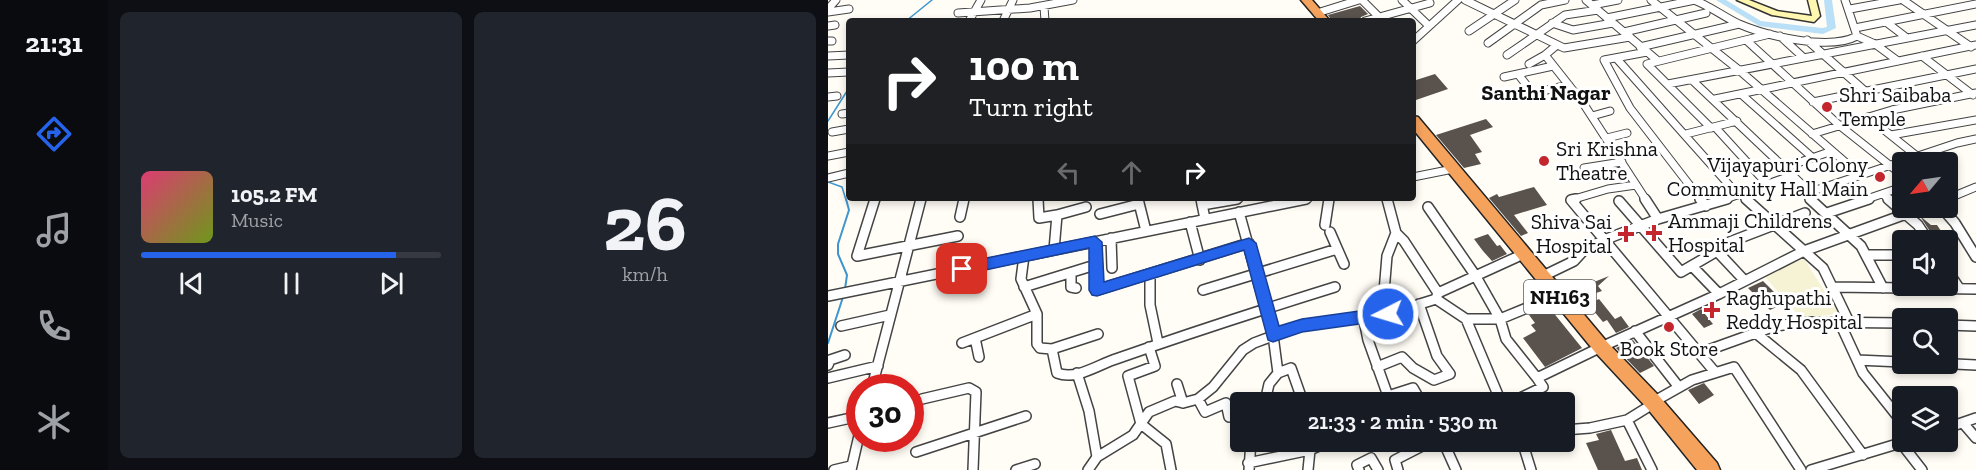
<!DOCTYPE html>
<meta charset="utf-8">
<style>
body{margin:0;font-family:"Zilla Slab",serif;background:#20242c;color:#f1f3f6;height:100vh;display:flex;flex-direction:column;font-size:22px;white-space:nowrap}
*{box-sizing:border-box;margin:0}
p{font-size:20px;color:#9ea1a6}
.icon{flex:none;width:33px;height:33px;fill:none;stroke:currentColor;stroke-width:2;stroke-linecap:round;stroke-linejoin:round}
.map{position:relative;flex:1;overflow:hidden}
.details{display:flex;flex-direction:column;gap:12px;padding:12px;background:#0d0f14;width:720px}
.details>*{flex:none}
.guide{position:absolute;left:18px;top:18px;width:570px;height:183px;border-radius:6px;box-shadow:0 3px 9px #0003;background:#202124;color:#fff;overflow:hidden}
.needle{width:39px;rotate:241deg}
.tools{position:absolute;left:1064px;top:152px;display:grid;gap:12px}
.tools a{display:grid;place-items:center;width:66px;height:66px;border-radius:6px;background:#171b24;box-shadow:0 3px 9px #0003;font-size:30px}
.speed{position:absolute;left:18px;top:374px;display:flex;gap:12px;font-size:30px;font-weight:700;text-align:center}
.speed>*{display:grid;place-content:center;width:78px;height:78px;border-radius:50%;background:#171b24;box-shadow:0 3px 9px #0003;line-height:1}
.speed .limit{border:9px solid #d22;background:#fff;color:#111}
.pin{position:absolute;display:grid;place-items:center;width:51px;height:51px;color:#fff;margin:-26px;border-radius:12px;box-shadow:0 3px 9px #0006}
.me{position:absolute;width:66px;margin:-33px;rotate:265deg;stroke-linejoin:round;filter:drop-shadow(0 0 4px #0008)}
.turn{display:flex;align-items:center;gap:21px;height:126px;padding:0 24px;font-size:27px}
.turn .icon{width:78px;height:78px;stroke-width:2.5}
.turn b{display:block;font-size:42px;line-height:51px}
.lanes{display:flex;align-items:center;height:57px;padding:0 24px;background:#0003;justify-content:center;gap:30px;direction:ltr}
.lanes .off{opacity:.35}
.details .tile{flex:1;display:flex;flex-direction:column;justify-content:center;gap:9px;min-width:0;padding:0 21px;border-radius:9px;background:#20242c}
.details .dial{align-items:center;gap:0}
.dial b{font-size:78px;line-height:1}
.song{display:flex;align-items:center;gap:18px}
.cover{width:72px;height:72px;border-radius:9px;background:linear-gradient(135deg,hsl(340 70% 55%),hsl(80 70% 35%))}
.played{height:6px;border-radius:3px;background:linear-gradient(90deg,#2563eb 85%,#363941 85%)}
.keys{display:flex;justify-content:space-around;direction:ltr}
.details .tiles{flex:1;display:grid;gap:12px;grid-template-columns:repeat(2,1fr)}
.trip{position:absolute;left:402px;top:392px;width:345px;height:60px;border-radius:6px;background:#171b24;box-shadow:0 3px 9px #0003;font-weight:600;line-height:60px;text-align:center}
main{display:flex;flex:1;min-height:0}
.tab-bar{display:flex;flex-direction:column;width:108px;justify-content:space-around;align-items:center;background:#090b0e;color:#9ea1a6}
.tab-bar .icon{width:42px;height:42px}
.tab-bar .on{color:#2563eb}
.tab-bar b{font-size:27px;color:#f1f3f6}
.map>svg:first-child{display:block}
</style>
<main>
<nav class="tab-bar">
<b>21:31</b>
<svg class="icon on" aria-label="directions" viewBox="0 0 24 24"><path d="M12 3l9 9-9 9-9-9zM9 14v-3h6M13 9l2 2-2 2"/></svg>
<svg class="icon" aria-label="music" viewBox="0 0 24 24"><path d="M9 18V5l10-2v13"/><circle cx="6" cy="18" r="3"/><circle cx="16" cy="16" r="3"/></svg>
<svg class="icon" aria-label="phone" viewBox="0 0 24 24"><path d="M5 4h4l2 5-3 2q2 4 5 5l2-3 5 2v4C11 20 4 13 5 4z"/></svg>
<svg class="icon" aria-label="climate" viewBox="0 0 24 24"><path d="M12 3v18M4 7l16 10M4 17L20 7"/></svg>
</nav>
<section class="details">
<div class="tiles">
<div class="tile">
<div class="song"><i class="cover"></i><div><b>105.2 FM</b><p>Music</p></div></div>
<div class="played"></div>
<div class="keys"><svg class="icon" aria-label="previous" viewBox="0 0 24 24"><path d="M18 5L8 12l10 7zM5 5v14"/></svg><svg class="icon" aria-label="pause" viewBox="0 0 24 24"><path d="M8 5v14M16 5v14"/></svg><svg class="icon" aria-label="next" viewBox="0 0 24 24"><path d="M6 5l10 7-10 7zM19 5v14"/></svg></div>
</div>
<div class="tile dial"><b>26</b><p>km/h</p></div>
</div>
</section>
<div class="map">
<svg width="1148" height="470" viewBox="0 0 1148 470">
<rect width="100%" height="100%" fill="#fffdf5"/>
<path fill="#f6f3d4" d="M975,257L1011,314L973,318L937,277Z"/>
<g fill="none" stroke-linecap="round" stroke-linejoin="round">
<path stroke="#3f96cf" stroke-width="1.5" d="M78,21L104,0
M0,121L21,88
M0,182L14,187L18,200"/>
<path stroke="#3f96cf" stroke-width="2" d="M17,289L19,275L10,254V244L21,210L18,199
M0,343L15,297"/>
<path fill="#b9e0f7" fill-rule="evenodd" d="M888,0H898L933,21L994,28L999,27L996,0H1004L1008,28L995,34L931,26Z"/>
</g>
<path fill="#5a524d" d="M532,6L540,14L533,17L531,21H504L500,15Z
M607,74L620,89L585,101V81Z
M658,119L665,127L642,135L654,152L647,154L653,164L636,168L608,135Z
M706,187L719,205L686,215L700,233L693,236L661,198L669,194L671,197Z
M1092,216L1103,225H1109L1119,240L1107,239Z
M660,234L669,246L672,245L679,254L664,261L655,251L646,239Z
M781,276L770,286L774,291L762,295L756,286Z
M935,281L957,303L942,310L920,288Z
M771,299L787,319L793,316L801,327L788,333L779,320L775,322L760,304Z
M720,306L754,348L717,367L695,338L708,331L703,325L707,323L701,315Z
M873,309L885,324L876,328L864,314Z
M805,340L826,366L812,373L788,348Z
M876,383L886,395L871,404L860,390Z
M783,430L797,461L809,458L814,470H770L758,443L771,440L768,434Z"/>
<g fill="none" stroke-linecap="round" stroke-linejoin="round">
<g stroke="#444" stroke-width="9">
<path id="street-far1" d="M534,0L551,17
M574,0L600,25
M637,0L736,48L802,37
M758,0L830,61
M823,0L911,70L1032,175
M866,0C882,6 896,17 911,24C939,36 1002,51 1029,36L1017,0
M1075,0L1143,47
M764,5L790,0
M216,7L217,21
M0,9L8,0
M1022,9L1071,0
M0,12L21,9
M130,13L202,8L245,0
M489,13L531,0
M779,18L867,0
M141,21L153,0
M175,21L185,0
M537,21L602,3
M1058,22L1079,38
M724,23L745,30L785,23
M0,26L7,25
M1027,28L1148,4
M641,31L687,0
M796,32L878,13
M952,36L976,58
M1029,36L1047,44L1070,61
M918,40L1011,125L1074,175
M979,40L1038,92
M0,41H4
M585,41L630,0
M660,43L713,5L737,0
M729,45L717,55L755,103L818,200
M812,47L911,24
M819,52L776,60L802,108L873,200
M679,55L737,15L770,10
M0,56L21,55
M1094,56L1145,95
M789,59L910,195
M701,64L717,55
M0,73L21,72
M690,74L700,87
M676,77L725,66
M864,80L982,192L980,196L983,200
M840,84L1148,25
M714,91L741,85
M913,94L985,158
M0,97L9,96
M887,99L1148,45
M985,102L1148,69
M14,114L21,113
M764,116L782,111
M1040,117L1090,157
M887,127L939,184
M883,128L819,64L942,34
M4,132L21,129
M858,134L909,121
M984,134L1064,110L1148,93
M1063,135L1148,120
M779,138L799,133
M0,156L21,152
M958,167L1004,151
M756,168L794,162
M585,177L620,170
M0,178L21,173
M982,192L1129,143L1148,139
M913,194L920,200
M1055,194L1062,200
M1119,199L1148,187
M401,200L412,198
M471,200L481,198
M743,200L780,189L808,185
M895,200L965,175
M1036,200L1074,187"/>
</g>
<g stroke="#444" stroke-width="12">
<path id="street" d="M47,199L29,256L130,236
M210,199L211,218L229,215
M310,199L318,231
M373,199L377,219
M559,199L568,233L559,256L556,292L560,314L570,333
M748,199L743,200L886,371
M817,199L830,219
M872,199L878,206
M918,199L995,268L1021,322
M982,199L1033,246L1055,288
M1060,199L1090,225L1100,240
M791,201L853,272L889,251
M374,205L409,199
M600,207L647,275L672,319L678,339L709,378
M1113,207L1127,223L1148,257
M411,212L445,335L450,373L441,384L437,402
M999,213L1041,199
M272,214L311,204
M132,217L136,199
M362,222L372,260
M497,225L501,199
M502,232L516,264
M568,233L576,241L610,293
M283,238L284,268
M267,242L269,290L421,243
M226,250L229,215L258,207
M1038,255H1074
M196,256L193,279L209,314V344L212,348L224,349L229,373C248,380 268,366 285,360C359,334 433,310 507,287
M864,266L891,294
M1119,270L1131,288
M243,273V287L248,288
M322,275V305L330,343
M715,276L746,261L757,249L776,240L830,219L899,199
M916,280L886,248L977,213
M196,287L267,265
M1006,287L1148,289
M375,290L509,249
M0,296L478,199
M608,299L610,293L689,257
M535,315L540,340L560,396
M638,319L673,402
M1011,321L1035,373L1074,422
M1119,325L1148,326
M13,326L62,315
M807,331L850,386
M929,334L973,370L1035,455
M147,338L151,357
M134,343L209,314
M321,347L327,366L300,376L313,424L338,444L343,470
M773,347L891,294L976,251L1097,207
M224,349L270,334
M872,353L947,326L979,322L1074,323
M1029,360L1074,362
M1106,363L1148,365
M0,365L2,360L17,355
M549,367L574,357L585,368L606,380L622,374L609,356L591,304
M249,373L261,411L269,457
M450,373L463,368L475,402
M0,378L50,366
M349,384L355,403
M44,387L93,199
M94,399L141,388L148,392L145,470
M370,399L377,412L398,403L401,417L412,414
M553,402L560,396L585,388L593,402
M684,402L715,387L709,378L767,350
M825,402L864,380L906,367L973,470
M820,407L799,420L824,470
M0,423L32,416
M1135,423L1148,438
M1119,428L1148,418
M736,430L762,428L799,420
M615,441L628,470
M694,441L703,470
M1073,443L1094,470
M88,452L198,416
M420,463L482,450L502,441
M6,470L23,466
M23,470L32,431
M188,470L207,464
M260,470L269,457L305,435L321,412L347,401L355,403L370,399L385,387L415,350L426,343L474,325L560,314L608,299L638,319H672L723,298
M421,470L423,441
M480,470L482,450
M531,470L529,465L543,458L550,470
M570,470L567,460L604,441
M983,470L1079,441"/>
</g>
<g stroke="#333" stroke-width="3">
<path id="secondary" d="M909,0H921L949,11L984,16L980,0H988L992,16L986,22L944,15Z"/>
</g>
<g stroke="#222" stroke-width="3">
<path id="highway" d="M473,0H484L502,21H491Z
M585,116L590,117L779,342L831,396L889,463L892,470H869L819,408L767,352L585,129Z"/>
</g>
<use href="#street-far1" stroke="#fff" stroke-width="7"/>
<use href="#street" stroke="#fff" stroke-width="9"/>
<use href="#secondary" fill="#fff6b0" fill-rule="evenodd"/>
<use href="#highway" fill="#f5a25d" fill-rule="evenodd"/>
</g>
<path fill="#2563eb" stroke="#184099" stroke-width="1.5" d="M267,236L274,242L276,282L421,238L428,243L451,326L474,319L560,307L566,309L568,314L566,318L560,320L474,332L445,342L440,340L416,250L269,296L264,295L261,290V248L134,275L129,273L127,269L129,265L134,263Z"/>
<g fill="#c4262e" stroke="#fff" stroke-width="2">
<circle cx="999" cy="107" r="6"/>
<circle cx="716" cy="161" r="6"/>
<circle cx="1052" cy="177" r="6"/>
<path d="M823 224h6v6h6v6h-6v6h-6v-6h-6v-6h6z"/>
<path d="M795 225h6v6h6v6h-6v6h-6v-6h-6v-6h6z"/>
<path d="M881 301h6v6h6v6h-6v6h-6v-6h-6v-6h6z"/>
<circle cx="841" cy="327" r="6"/>
</g>
<g text-anchor="middle" stroke-width="6" stroke-linejoin="round" paint-order="stroke">
<rect fill="#fff" stroke="#585858" stroke-width="1.5" x="696" y="280" width="72" height="34" rx="4.5"/>
<g font-size="20" font-weight="bold" fill="#111">
<text x="732" y="304">NH163</text>
</g>
<g font-size="21" fill="#111" stroke="#fff" text-anchor="start">
<text x="1011" y="102">Shri Saibaba<tspan x="1011" dy="24">Temple</tspan></text>
<text x="728" y="156">Sri Krishna<tspan x="728" dy="24">Theatre</tspan></text>
<text x="1040" y="172" text-anchor="end">Vijayapuri Colony<tspan x="1040" dy="24">Community Hall Main</tspan></text>
<text x="840" y="228">Ammaji Childrens<tspan x="840" dy="24">Hospital</tspan></text>
<text x="784" y="229" text-anchor="end">Shiva Sai<tspan x="784" dy="24">Hospital</tspan></text>
<text x="898" y="305">Raghupathi<tspan x="898" dy="24">Reddy Hospital</tspan></text>
<text x="841" y="356" text-anchor="middle">Book Store</text>
</g>
<g font-size="22" font-weight="bold" fill="#111" stroke="#fff">
<text x="718" y="100">Santhi Nagar</text>
</g>
</g>
</svg>
<div class="tools">
<a><svg class="needle" viewBox="-14 -14 28 28"><path d="M0-13l5 13h-10z" fill="#e53935"/><path d="M0 13l5-13h-10z" fill="#9ea1a6"/></svg></a>
<a><svg class="icon" aria-label="sound" viewBox="0 0 24 24"><path d="M4 9h4l5-4v14l-5-4H4zM17 9q2 3 0 6"/></svg></a>
<a><svg class="icon" aria-label="search" viewBox="0 0 24 24"><circle cx="10" cy="10" r="6"/><path d="M15 15l6 6"/></svg></a>
<a><svg class="icon" aria-label="layers" viewBox="0 0 24 24"><path d="M12 4l9 5-9 5-9-5zM3 14l9 5 9-5"/></svg></a>
</div>
<div class="speed"><div class="limit">30</div></div>
<div class="pin" style="left:134px;top:269px;background:#d93025"><svg class="icon" aria-label="arrive" viewBox="0 0 24 24"><path d="M6 21V4h12l-3 4 3 4H6"/></svg></div>
<svg class="me" style="left:560px;top:314px" viewBox="-20 -20 40 40"><circle r="17" fill="#2563eb" stroke="#fff" stroke-width="3"/><path d="M0-11L8 9 0 5-8 9z" fill="#fff"/></svg>
<div class="trip">21:33 · 2 min · 530 m</div>
<div class="guide">
<div class="turn"><svg class="icon" aria-label="right" viewBox="0 0 24 24"><path d="M7 20v-9h11M14 6l5 5-5 5"/></svg><div><b>100 m</b>Turn right</div></div>
<div class="lanes"><svg class="icon off" aria-label="left" viewBox="0 0 24 24"><path d="M17 20v-9H6M10 6l-5 5 5 5"/></svg><svg class="icon off" aria-label="ahead" viewBox="0 0 24 24"><path d="M12 20V5M6 11l6-6 6 6"/></svg><svg class="icon" aria-label="right" viewBox="0 0 24 24"><path d="M7 20v-9h11M14 6l5 5-5 5"/></svg></div>
</div>
</div>
</main>
